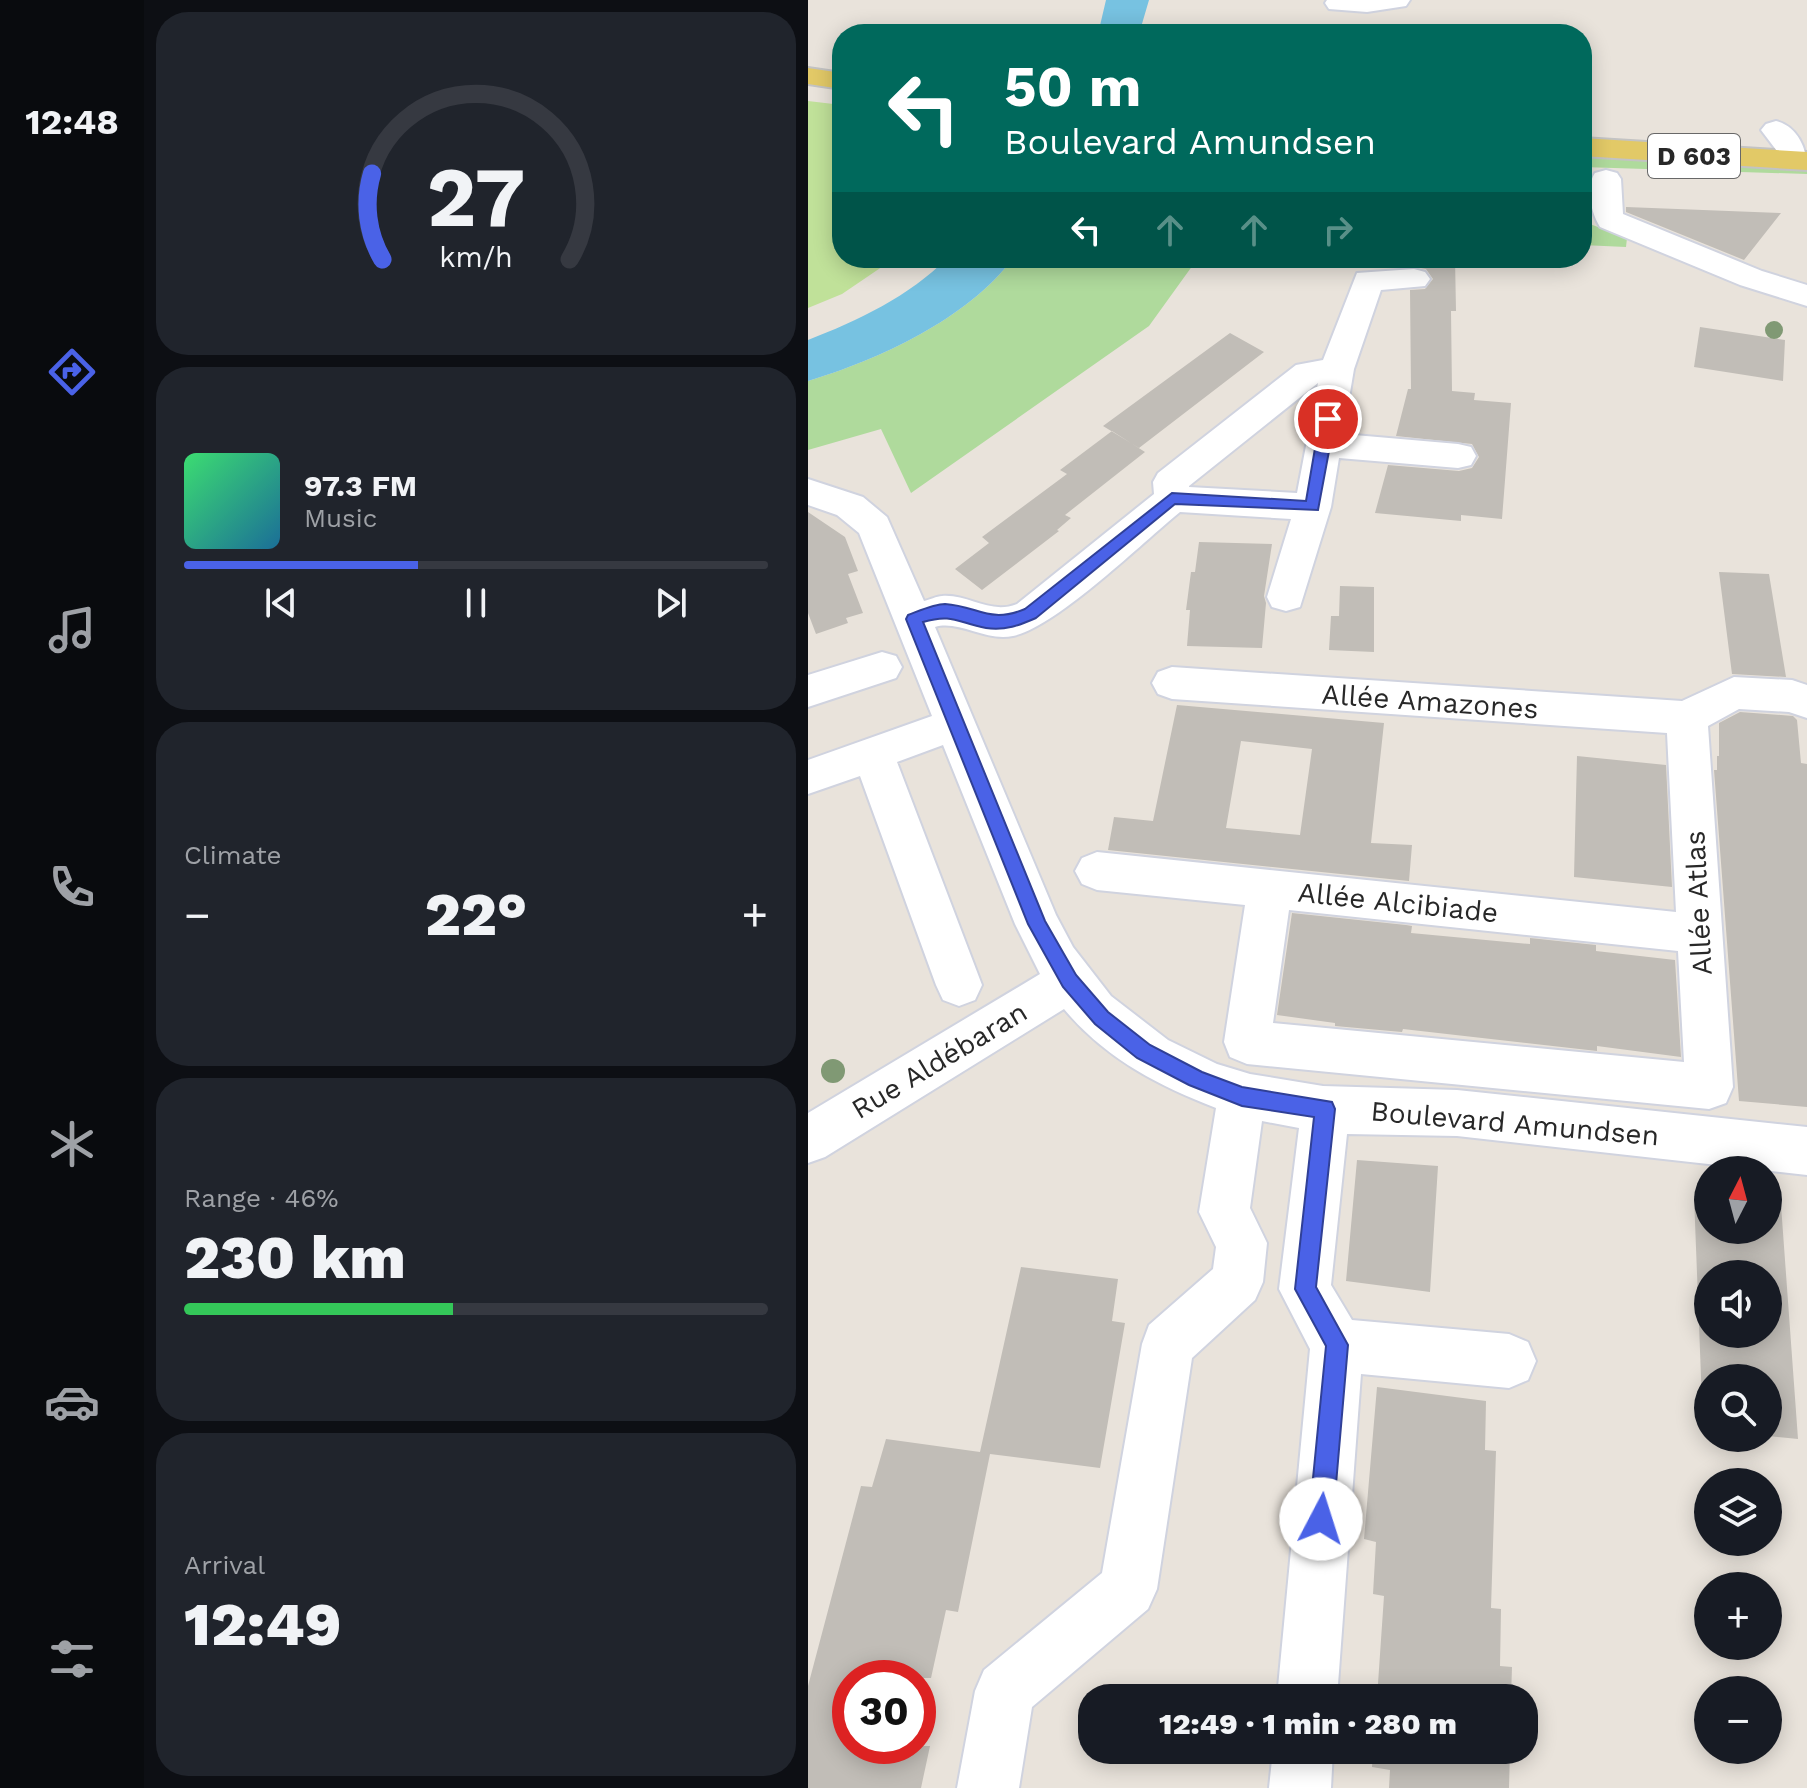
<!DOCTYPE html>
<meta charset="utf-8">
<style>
body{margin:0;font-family:"Work Sans",sans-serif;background:#20242c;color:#f1f3f6;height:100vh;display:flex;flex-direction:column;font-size:30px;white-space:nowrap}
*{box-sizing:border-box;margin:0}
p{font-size:26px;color:#9ea1a6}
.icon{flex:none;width:44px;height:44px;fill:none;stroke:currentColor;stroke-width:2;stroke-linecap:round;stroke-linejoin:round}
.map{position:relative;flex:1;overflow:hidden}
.sheet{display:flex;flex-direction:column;gap:12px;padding:12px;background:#0d0f14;width:664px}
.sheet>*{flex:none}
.top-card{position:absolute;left:24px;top:24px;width:760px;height:244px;border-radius:32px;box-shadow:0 4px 20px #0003;background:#00695c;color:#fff;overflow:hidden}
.needle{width:52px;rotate:6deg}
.controls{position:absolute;left:886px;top:1156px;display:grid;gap:16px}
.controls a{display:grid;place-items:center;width:88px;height:88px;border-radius:50%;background:#171b24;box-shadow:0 4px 20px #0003;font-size:40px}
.speed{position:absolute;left:24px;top:1660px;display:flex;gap:16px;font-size:40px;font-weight:700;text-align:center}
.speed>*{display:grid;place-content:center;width:104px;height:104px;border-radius:50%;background:#171b24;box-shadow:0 4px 20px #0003;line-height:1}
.speed .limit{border:12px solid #d22;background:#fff;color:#111}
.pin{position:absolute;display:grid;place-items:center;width:68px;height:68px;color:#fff;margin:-34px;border:4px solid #fff;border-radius:50%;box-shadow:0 2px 8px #0007}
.me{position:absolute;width:88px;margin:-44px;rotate:5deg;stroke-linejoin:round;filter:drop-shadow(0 0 6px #0008)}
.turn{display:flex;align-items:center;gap:28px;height:168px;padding:0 40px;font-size:36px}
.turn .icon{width:104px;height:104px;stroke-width:2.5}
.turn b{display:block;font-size:56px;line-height:68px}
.lanes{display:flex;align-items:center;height:76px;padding:0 40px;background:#0003;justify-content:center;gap:40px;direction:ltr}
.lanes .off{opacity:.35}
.big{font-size:60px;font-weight:800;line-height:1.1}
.sheet .card{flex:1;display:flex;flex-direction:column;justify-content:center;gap:12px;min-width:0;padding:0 28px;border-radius:32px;background:#20242c}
.sheet .dial{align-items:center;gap:0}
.dial svg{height:208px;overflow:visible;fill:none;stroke:#363941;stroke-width:7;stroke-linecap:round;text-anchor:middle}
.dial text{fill:#f1f3f6;stroke:none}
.song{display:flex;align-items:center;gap:24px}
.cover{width:96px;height:96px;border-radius:12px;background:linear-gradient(135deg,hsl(140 70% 55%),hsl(200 70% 35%))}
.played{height:8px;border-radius:4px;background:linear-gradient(90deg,#4a62e7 40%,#363941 40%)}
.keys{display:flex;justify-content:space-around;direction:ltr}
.heat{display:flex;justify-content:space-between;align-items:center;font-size:44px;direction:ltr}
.charge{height:12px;border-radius:6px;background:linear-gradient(90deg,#34c759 46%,#363941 0)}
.trip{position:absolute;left:270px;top:1684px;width:460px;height:80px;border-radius:32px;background:#171b24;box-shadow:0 4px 20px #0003;font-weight:800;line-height:80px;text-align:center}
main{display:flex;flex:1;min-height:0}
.tab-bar{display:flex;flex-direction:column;width:144px;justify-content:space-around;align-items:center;background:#090b0e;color:#9ea1a6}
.tab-bar .icon{width:56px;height:56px}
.tab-bar .on{color:#4a62e7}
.tab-bar b{font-size:36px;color:#f1f3f6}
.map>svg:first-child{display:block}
</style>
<main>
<nav class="tab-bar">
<b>12:48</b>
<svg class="icon on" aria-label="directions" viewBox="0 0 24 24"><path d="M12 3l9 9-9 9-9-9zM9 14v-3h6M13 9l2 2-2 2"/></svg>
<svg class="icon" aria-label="music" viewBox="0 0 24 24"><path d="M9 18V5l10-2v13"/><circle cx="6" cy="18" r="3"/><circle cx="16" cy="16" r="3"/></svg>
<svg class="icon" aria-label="phone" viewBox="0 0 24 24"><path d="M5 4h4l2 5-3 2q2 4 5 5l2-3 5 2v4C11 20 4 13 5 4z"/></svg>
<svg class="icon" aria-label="climate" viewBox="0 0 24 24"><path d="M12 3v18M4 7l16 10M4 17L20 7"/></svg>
<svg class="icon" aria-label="car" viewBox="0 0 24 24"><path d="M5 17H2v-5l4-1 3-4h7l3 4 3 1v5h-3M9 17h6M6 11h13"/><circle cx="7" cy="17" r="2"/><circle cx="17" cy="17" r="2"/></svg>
<svg class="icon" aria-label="filters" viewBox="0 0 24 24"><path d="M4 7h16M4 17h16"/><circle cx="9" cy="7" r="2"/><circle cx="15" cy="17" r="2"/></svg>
</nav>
<section class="sheet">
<div class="card dial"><svg viewBox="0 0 100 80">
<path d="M14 69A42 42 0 1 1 86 69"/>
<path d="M14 69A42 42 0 0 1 10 36" stroke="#4a62e7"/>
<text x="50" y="56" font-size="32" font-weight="700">27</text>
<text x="50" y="72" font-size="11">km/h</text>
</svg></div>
<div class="card">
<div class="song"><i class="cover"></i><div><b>97.3 FM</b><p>Music</p></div></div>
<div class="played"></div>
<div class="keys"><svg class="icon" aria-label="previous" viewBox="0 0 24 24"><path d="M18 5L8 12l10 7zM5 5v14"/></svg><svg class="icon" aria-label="pause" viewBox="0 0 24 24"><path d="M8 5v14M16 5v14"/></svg><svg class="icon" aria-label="next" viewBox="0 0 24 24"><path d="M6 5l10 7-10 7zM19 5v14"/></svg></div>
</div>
<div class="card"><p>Climate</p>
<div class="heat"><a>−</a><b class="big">22°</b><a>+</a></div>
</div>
<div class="card"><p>Range · 46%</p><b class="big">230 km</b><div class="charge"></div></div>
<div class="card"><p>Arrival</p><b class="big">12:49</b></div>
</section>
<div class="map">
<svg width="999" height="1788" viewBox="0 0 999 1788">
<rect width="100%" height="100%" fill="#e9e3db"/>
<path fill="#afda9c" d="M774,157L999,169V174L774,167Z
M774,221L819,238L818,247L774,245Z
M205,258H390L341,326L103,493L73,429L0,450V381C70,360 160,319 205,258Z"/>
<path fill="#c0e199" d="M0,101L34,105V258H87L34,294L0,308Z"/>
<path fill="#77c2e1" d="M298,0H341L331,34H290Z
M139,258H205C160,319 70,360 0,381V340C49,321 102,296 139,258Z"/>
<path fill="#c1bdb7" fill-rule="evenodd" d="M818,207L973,213L936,260L818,212Z
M602,258H647L648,311H643L644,391L667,393L666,400L703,403L694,519L653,515V521L567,513L580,465L651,471L664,468L671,457L664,444L588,436L600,389H603L602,290L617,289L625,279L618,269L602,266Z
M892,327L977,340L975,381L886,367Z
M422,333L456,352L331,448L295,426Z
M304,431L337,452L257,515L263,518L249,530L251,531L174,590L147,569L181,543L174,537L259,474L252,470Z
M0,512L37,537L50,571L40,574L55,613L38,618L40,623L8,634L0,613Z
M391,542L464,544L456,596L458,603L454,648L379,646L382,610H378L383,572H387Z
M911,572L961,574L978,677L924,674Z
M532,586L566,587V652L521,650L523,616H531Z
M369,705L576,723L563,843L604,845L601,881L300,850L306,817L345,821ZM433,741L504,749L492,835L418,828Z
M932,712L985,716L989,720L993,763L999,764V1107L931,1101L906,770H909V756H911V723Z
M769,756L858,765L864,887L766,877Z
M484,913L598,925L604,926L603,933L722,944V938L788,945V951L867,960L873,1057L789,1046V1051L595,1029L594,1032L527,1026V1023L469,1015Z
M549,1160L630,1166L622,1292L538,1281Z
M886,1196L900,1197V1230H960V1204L973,1205L990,1439L960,1436V1378H900V1429L895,1428ZM900,1274H960V1334H900Z
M213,1267L310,1279L304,1321L317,1323L292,1468L182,1454L150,1612L138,1610L123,1678H42V1746H122L113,1788H0V1686L53,1486L64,1487L78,1439L172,1452Z
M569,1387L678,1401L677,1450L688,1451L683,1608L693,1609L692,1666L704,1667L703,1698H569L576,1596L565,1594L568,1542L556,1539Z
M565,1750H702L701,1788H581L582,1770L564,1767Z"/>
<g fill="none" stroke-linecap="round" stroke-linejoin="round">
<g stroke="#d0d3df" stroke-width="4">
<path id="minor" d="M519,0H602L598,6L559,12L521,9L517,3Z
M968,121C989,126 999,148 999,168L981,167L953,130L958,124Z
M798,170L809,173L813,179L815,214L954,271L999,285V306L932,285L792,227C783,213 777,187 787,173Z
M606,269L617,272L622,279L617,286L573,290L546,369L535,434L650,444L663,447L668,456L663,465L650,468L531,458L523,507L492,607L478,611L464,607L459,597L483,519L372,512C334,543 248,627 205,636C178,642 151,620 127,627L248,915L265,947L303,996L360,1040L409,1064L442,1074L515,1086L649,1090L999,1127V1175L649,1136L539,1134L523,1285L544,1320L701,1334L720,1342L728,1361L720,1380L701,1388L553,1374L529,1698H469L502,1349L471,1289L491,1128L454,1121L442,1208L459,1243L455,1282L447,1300L384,1358L349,1589L340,1609L224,1707L211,1788H149L167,1691L176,1670L294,1573L334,1344L341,1325L405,1269L408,1247L391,1212L408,1108C349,1085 297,1058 256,1009L17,1157L0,1163V1113L232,974L207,924L135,745L89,762L174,985L167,1000L151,1006L135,1000L128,985L52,776L0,794V760L124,716L51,533L29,515L0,505V479L55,497L79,517L116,601C121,600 129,596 134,596C161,594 182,615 209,604L346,494L345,482L350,473L488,365L515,360L549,273ZM510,383L489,493L381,487V486Z
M74,652L88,656L94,667L88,678L0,707V675Z
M364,667L874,701L926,677L984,680L999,685V718L981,712L931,709L900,726L925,1087L918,1103L901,1109L439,1064L422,1057L416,1042L437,905L289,890L274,884L267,871L274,858L289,852L868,912L859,733L364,699L350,694L344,683L350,672ZM481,910L870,951L876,1062L465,1023Z
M465,1750H525L523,1788H461Z"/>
</g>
<g stroke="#c3c3c3" stroke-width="4">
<path id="major" d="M0,68L34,73V89L0,84Z
M774,138L999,152V170L774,156Z"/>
</g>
<use href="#minor" fill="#fff" fill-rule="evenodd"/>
<use href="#major" fill="#e2c967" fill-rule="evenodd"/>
</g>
<g fill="#809974">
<circle cx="966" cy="330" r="9"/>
<circle cx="25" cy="1071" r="12"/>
</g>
<path fill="#4a62e7" stroke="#304096" stroke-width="2" d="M520,414L527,419L510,510L367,504L228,618C212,625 197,631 178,628C150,623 145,613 115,622L237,921L268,975L300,1012L342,1045L394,1072L434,1087L524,1102L527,1109L508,1287L540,1345L525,1519L521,1527L513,1531L505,1527L501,1519L518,1346L487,1289L506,1117L434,1106L381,1085L329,1058L287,1024L255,987L220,924L98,619L100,615C111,611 126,604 137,604C170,606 181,624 217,609L364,493L498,501L512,419Z"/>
<g text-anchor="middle" stroke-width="7" stroke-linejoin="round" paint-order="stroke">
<rect fill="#fff" stroke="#686868" stroke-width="2" x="840" y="134" width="92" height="44" rx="6"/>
<g font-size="26" font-weight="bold" fill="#282828">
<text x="886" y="165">D 603</text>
</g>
<g font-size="28" fill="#282828" stroke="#fff">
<text transform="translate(622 701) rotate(4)" y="10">Allée Amazones</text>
<text transform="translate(590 902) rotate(6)" y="10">Allée Alcibiade</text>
<text transform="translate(890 903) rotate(-93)" y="10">Allée Atlas</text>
<text transform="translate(131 1060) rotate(-31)" y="10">Rue Aldébaran</text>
<text transform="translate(707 1123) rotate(5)" y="10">Boulevard Amundsen</text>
</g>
</g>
</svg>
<div class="controls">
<a><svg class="needle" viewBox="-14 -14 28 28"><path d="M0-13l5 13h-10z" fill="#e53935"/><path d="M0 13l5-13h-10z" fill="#9ea1a6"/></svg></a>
<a><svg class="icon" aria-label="sound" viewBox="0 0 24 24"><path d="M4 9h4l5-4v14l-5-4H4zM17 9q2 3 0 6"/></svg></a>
<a><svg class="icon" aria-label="search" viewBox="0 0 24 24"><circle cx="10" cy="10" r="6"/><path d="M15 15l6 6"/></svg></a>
<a><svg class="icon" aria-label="layers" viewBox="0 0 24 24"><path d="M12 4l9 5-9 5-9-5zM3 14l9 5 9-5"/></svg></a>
<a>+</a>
<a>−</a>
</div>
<div class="speed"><div class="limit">30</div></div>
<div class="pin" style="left:520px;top:419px;background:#d93025"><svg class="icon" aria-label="arrive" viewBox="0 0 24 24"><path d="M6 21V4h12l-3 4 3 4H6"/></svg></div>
<svg class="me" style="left:513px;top:1519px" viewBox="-20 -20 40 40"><circle r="19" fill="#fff"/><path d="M0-13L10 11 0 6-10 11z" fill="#4a62e7"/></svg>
<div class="trip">12:49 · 1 min · 280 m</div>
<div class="top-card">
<div class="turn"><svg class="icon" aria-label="left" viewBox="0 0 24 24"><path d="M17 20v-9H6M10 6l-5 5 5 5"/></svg><div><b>50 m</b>Boulevard Amundsen</div></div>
<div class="lanes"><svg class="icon" aria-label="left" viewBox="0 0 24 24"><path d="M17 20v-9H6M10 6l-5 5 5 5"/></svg><svg class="icon off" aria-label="ahead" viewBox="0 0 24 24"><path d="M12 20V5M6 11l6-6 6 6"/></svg><svg class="icon off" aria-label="ahead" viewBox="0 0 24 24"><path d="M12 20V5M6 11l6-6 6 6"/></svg><svg class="icon off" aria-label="right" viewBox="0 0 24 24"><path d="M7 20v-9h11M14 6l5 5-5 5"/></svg></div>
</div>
</div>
</main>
